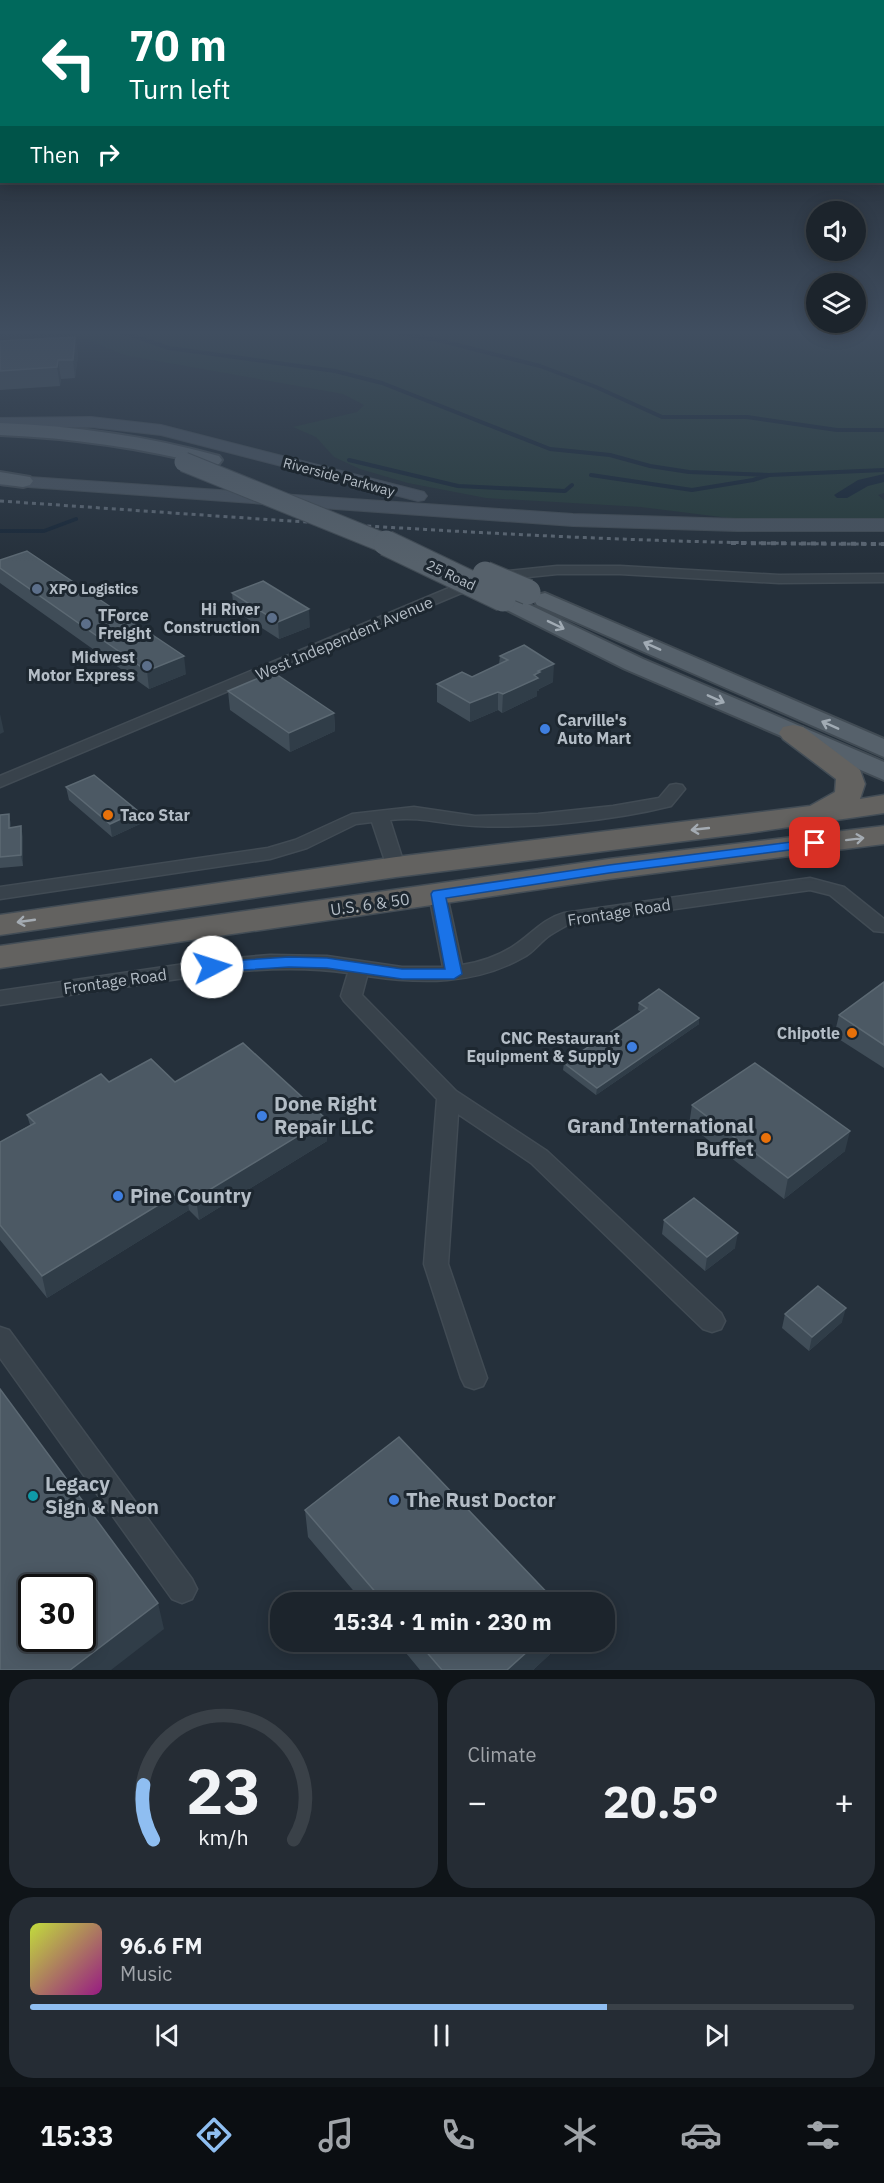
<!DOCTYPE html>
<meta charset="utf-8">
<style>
body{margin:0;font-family:"IBM Plex Sans",sans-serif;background:#252c34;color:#f1f3f6;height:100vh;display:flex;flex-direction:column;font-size:22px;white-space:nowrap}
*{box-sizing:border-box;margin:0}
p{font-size:20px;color:#a0a4a9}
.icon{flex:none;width:33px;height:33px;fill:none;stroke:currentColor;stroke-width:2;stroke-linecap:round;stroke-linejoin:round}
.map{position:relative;height:1670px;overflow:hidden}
.sheet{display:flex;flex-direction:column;gap:9px;padding:9px;background:#0f1418;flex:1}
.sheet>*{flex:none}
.banner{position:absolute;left:0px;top:0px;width:885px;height:183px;box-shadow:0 3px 15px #0003,0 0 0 2px #3a4148;background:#00695c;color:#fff;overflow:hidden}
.buttons{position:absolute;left:806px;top:201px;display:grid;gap:12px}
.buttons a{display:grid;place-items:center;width:60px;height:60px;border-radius:50%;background:#1c242c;box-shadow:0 3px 15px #0003,0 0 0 2px #3a4148;font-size:30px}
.speed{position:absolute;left:18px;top:1574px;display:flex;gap:12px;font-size:30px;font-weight:700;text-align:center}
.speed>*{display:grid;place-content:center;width:78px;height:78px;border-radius:50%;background:#1c242c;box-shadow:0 3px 15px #0003,0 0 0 2px #3a4148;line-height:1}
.speed .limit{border:3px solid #111;border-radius:9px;background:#fff;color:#111}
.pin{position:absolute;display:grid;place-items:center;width:51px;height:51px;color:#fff;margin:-26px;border-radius:12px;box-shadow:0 3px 9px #0006}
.me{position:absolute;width:66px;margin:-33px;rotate:85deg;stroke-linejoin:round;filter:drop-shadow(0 0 4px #0008)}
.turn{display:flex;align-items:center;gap:21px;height:126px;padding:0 30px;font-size:27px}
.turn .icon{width:78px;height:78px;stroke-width:2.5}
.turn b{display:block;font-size:42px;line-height:51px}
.then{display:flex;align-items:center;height:57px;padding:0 30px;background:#0003;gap:12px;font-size:22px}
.big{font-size:45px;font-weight:700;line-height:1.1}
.sheet .widget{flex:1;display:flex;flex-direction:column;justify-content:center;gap:9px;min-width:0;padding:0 21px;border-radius:24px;background:#252c34}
.sheet .dial{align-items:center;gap:0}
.dial svg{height:156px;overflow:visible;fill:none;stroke:#3a4148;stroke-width:7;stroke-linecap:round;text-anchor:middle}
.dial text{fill:#f1f3f6;stroke:none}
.song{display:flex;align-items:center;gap:18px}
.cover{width:72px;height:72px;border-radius:9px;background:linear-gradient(135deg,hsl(70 70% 55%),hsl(310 70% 35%))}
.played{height:6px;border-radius:3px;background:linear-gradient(90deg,#8fbef1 70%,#3a4148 70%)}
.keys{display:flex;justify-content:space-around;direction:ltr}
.heat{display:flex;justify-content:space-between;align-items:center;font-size:33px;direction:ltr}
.sheet .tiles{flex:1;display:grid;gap:9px;grid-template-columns:1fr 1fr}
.widget:last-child{grid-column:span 2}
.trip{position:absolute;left:270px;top:1592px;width:345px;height:60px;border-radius:24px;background:#1c242c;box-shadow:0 3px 15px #0003,0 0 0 2px #3a4148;font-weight:700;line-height:60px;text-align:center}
.tab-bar{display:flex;height:96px;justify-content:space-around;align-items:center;background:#0b0e12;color:#a0a4a9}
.tab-bar .icon{width:42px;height:42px}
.tab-bar .current{color:#8fbef1}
.tab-bar b{font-size:27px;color:#f1f3f6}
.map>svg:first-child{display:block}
</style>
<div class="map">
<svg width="884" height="1670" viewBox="0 0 884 1670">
<rect width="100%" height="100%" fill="#25303b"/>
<path fill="#273b3c" d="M43,331H884V493L878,495L884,500V518H729L641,507L486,498L408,483L360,469L334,457L316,437L293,427L357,412L364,405L343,394L124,355L85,338Z"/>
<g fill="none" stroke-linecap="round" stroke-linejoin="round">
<path stroke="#192838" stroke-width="4" d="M119,331L169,348L335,371L382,383L550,449L610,455L650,466L689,472L769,475
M388,331L442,341L540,366L596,387L662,417H747L837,430H884
M349,460L458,486L565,491L572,485
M591,475L692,490L753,480L769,475L884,470
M0,531H44L76,519"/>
<path fill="#192838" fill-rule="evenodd" d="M884,474V482L868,486L847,498H837L834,495L858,480Z"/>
<g stroke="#414b54" stroke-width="3">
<path id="minor" d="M557,566H620L779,575L884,574V582L779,583L620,574H557L509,579L459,594L0,787V776L449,588L508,571Z
M676,784L682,785L685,789L671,806C615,820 533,829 476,826C444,825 423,816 390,820L405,867L403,871H389L387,867L372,822L356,824L307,848L270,859L0,899V887L268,848L295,840L352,814L414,807L475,816L538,814L613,806L659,798L670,785Z
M810,878L844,887L884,919V932L874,931L830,895L810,890L569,924C561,929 552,933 545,939C538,945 532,953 524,957C475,985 421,984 367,976L362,995L456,1091L547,1151L721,1313L725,1321L721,1329L712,1332L703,1329L531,1163L458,1114L448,1264L487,1378L483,1386L474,1389L465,1386L461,1378L424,1264L437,1099L344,1001L341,996L348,973C282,963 216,973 151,983C100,990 50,998 0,1005V991L212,960L270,955L327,956L402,967H443L429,895L431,891H445L447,895L462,965C480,962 496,957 512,947C530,936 542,919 564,913Z
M0,1327L9,1330L192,1579L197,1589L192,1599L182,1603L172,1599L0,1358Z"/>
</g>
<g stroke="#414b54" stroke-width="2">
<path id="secondary" d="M91,417L161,425L424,492L427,496L424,500L418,501L161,435L91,427L0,428V418Z
M0,475L573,514L737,519H884V531H737L573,526L0,485Z"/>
</g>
<g stroke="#414b54" stroke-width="4">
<path id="primary" d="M0,423C75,426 147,436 219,456L222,460L219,464L212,466C142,448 73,438 0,435Z
M0,472L30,477L33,481L30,485L23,487L0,484Z
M503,592L643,659L884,762V780L625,669L495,604L492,599L495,594Z
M545,593L884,739V757L537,605L534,600L537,595Z"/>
</g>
<g stroke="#434d56" stroke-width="3">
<path id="trunk" d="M793,725L803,727L860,770L865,784L860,799L884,795V813L748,833L396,877L0,935V915L396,857L810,806L835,792L836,779L783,739L779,733L783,727Z
M884,826V844L609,879L0,968V946L609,859Z"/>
</g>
<use href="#minor" fill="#38424b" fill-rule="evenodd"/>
<use href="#secondary" fill="#47525e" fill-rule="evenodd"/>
<use href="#primary" fill="#56616b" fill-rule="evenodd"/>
<use href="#trunk" fill="#636260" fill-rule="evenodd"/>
<path stroke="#5b6672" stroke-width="3" stroke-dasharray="4 4" stroke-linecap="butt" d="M0,501C295,521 588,545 884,544"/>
<path stroke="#5b6672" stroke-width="4" stroke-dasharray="5 5" stroke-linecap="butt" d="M731,543L884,544"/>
<g stroke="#414b54" stroke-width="21" stroke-linecap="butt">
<path id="primary-bridge-far1" d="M184,462L389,545"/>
</g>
<g stroke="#414b54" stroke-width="27" stroke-linecap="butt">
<path id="primary-bridge" d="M386,543L503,599
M485,574L528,592"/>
</g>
<use href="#primary-bridge-far1" stroke="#56616b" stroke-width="19"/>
<use href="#primary-bridge" stroke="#56616b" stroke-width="25"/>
</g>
<path fill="#404d58" d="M75,337L78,355L75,378L61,379L60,386L0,390V341Z
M0,560L186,674L149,689L0,583Z
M232,593L310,627L279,639L234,610Z
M500,656L553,682L539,689V691H537V696L502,713L498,710L470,722L437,702V684L472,677L499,664Z
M228,691L334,713L335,731L290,752L230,710Z
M66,787L140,824L112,837L69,800Z
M9,814L11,827L23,837V866L0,868V815Z
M884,982V1068L834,1036L839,1015Z
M639,1003L699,1024L596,1095L563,1070L564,1063L641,1012L638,1010Z
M109,1082H175L326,1119L327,1141L199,1220L189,1210L47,1298L0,1240V1142L30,1125L27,1115Z
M692,1105L845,1151L784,1199L689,1125Z
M664,1220L735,1248L705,1271L662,1234Z
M785,1314L842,1322L809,1351L782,1328Z
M305,1510L556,1602H363L308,1537Z
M396,1641H564L533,1670H420Z"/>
<path fill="#303d48" d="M75,337L78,355L75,378L73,360Z
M58,360L61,379L60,386L57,367Z
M309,609L310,627L279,639L278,622Z
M184,656L186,674L149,689L147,671Z
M554,664L553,682L539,689V691H537V696L502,713L503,694L534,675L538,671Z
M498,692V710L470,722V703Z
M334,713L335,731L290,752L289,733Z
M0,714L4,732L0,734Z
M138,811L140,824L112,837L110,824Z
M9,814L11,825V839L9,828Z
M21,826L23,837V866L21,855Z
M699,1018V1024L596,1095L597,1088Z
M326,1119L327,1141L199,1220L196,1198Z
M850,1131L845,1151L784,1199L788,1178Z
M186,1188L189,1210L47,1298L42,1276Z
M738,1233L735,1248L705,1271L707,1257Z
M846,1308L842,1322L809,1351L812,1337Z
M158,1603L164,1629L111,1670H70Z
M539,1641H564L533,1670H507Z"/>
<path fill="#4c5964" stroke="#5c6973" stroke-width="1.5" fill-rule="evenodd" d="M75,337L73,360H58L57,367L0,371V341Z
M27,551L184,656L147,671L0,568V560Z
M263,581L309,609L278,622L232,593Z
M524,645L554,664L538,671L540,672L534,675L538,678L503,694L498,692L470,703L437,684L462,672L472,677L508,660L500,656Z
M273,672L334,713L289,733L228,691Z
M94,775L138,811L110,824L66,787Z
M9,814V828L21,826V855L0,857V815Z
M884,982V1045L839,1015Z
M659,989L699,1018L597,1088L564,1063L647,1008L639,1003Z
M243,1043L326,1119L196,1198L186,1188L42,1276L0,1225V1142L35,1123L27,1115L101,1074L109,1082L151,1059L175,1082Z
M755,1063L850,1131L788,1178L692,1105Z
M694,1198L738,1233L707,1257L664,1220Z
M818,1286L846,1308L812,1337L785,1314Z
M0,1389L158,1603L70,1670H0ZM32,1587H82V1638H32Z
M399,1437L556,1602H384L305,1510Z
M417,1641H539L507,1670H442Z"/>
<defs><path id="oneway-shaft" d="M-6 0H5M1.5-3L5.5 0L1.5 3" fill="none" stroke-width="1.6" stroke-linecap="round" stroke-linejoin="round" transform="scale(1.5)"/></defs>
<g stroke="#a1abb4">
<use href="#oneway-shaft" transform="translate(556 625) rotate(26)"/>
<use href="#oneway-shaft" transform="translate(652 646) rotate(-156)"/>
<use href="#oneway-shaft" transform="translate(716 699) rotate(24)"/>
<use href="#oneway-shaft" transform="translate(830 725) rotate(-156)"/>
</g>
<g stroke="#a4abb2">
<use href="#oneway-shaft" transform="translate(700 829) rotate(174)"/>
<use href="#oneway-shaft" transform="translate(855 839) rotate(-7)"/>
<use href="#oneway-shaft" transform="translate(26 921) rotate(172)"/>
</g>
<linearGradient id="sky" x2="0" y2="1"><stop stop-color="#141a20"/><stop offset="0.59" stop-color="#404e60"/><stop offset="1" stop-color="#404e60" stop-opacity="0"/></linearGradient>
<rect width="884" height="564" fill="url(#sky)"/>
<path fill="#1a73e8" stroke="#114b97" stroke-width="1.5" d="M815,839L822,843L820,846L609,873L446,898L462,974L454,979H402L327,968L289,967L212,972L204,967L212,962L289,957L327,958L402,969H445L431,894L433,891L609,865Z"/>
<g fill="#5c6f8a" stroke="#1d2730" stroke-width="2">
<circle cx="37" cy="589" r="6"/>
<circle cx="272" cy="618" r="6"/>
<circle cx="86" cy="624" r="6"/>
<circle cx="147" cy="666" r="6"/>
</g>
<g fill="#3f7fe0" stroke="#1d2730" stroke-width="2">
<circle cx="545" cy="729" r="6"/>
<circle cx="632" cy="1047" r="6"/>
<circle cx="262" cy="1116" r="6"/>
<circle cx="118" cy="1196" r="6"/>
<circle cx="394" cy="1500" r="6"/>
</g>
<g fill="#e8710a" stroke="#1d2730" stroke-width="2">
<circle cx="108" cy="815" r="6"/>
<circle cx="852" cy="1033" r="6"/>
<circle cx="766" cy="1138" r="6"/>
</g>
<circle fill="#0f9aa8" stroke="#1d2730" stroke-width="2" cx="33" cy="1496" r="6"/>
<g text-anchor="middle" stroke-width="6" stroke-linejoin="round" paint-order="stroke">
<g font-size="14" fill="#b4bdc6" stroke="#1d2730">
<text transform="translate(339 477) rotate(15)" y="5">Riverside Parkway</text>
<text transform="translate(451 575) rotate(25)" y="5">25 Road</text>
</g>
<g font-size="14" font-weight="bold" fill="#b4bdc6" stroke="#1d2730" text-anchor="start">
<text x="49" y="594">XPO Logistics</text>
</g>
<g font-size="16" font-weight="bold" fill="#b4bdc6" stroke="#1d2730" text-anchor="end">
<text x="260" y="615">Hi River<tspan x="260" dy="18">Construction</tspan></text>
<text x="98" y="621" text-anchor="start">TForce<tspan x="98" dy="18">Freight</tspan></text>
<text x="135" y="663">Midwest<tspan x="135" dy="18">Motor Express</tspan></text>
<text x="557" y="726" text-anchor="start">Carville's<tspan x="557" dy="18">Auto Mart</tspan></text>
<text x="120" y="821" text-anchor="start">Taco Star</text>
<text x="840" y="1039">Chipotle</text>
<text x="620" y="1044">CNC Restaurant<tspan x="620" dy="18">Equipment &amp; Supply</tspan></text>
</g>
<g font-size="16" fill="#b4bdc6" stroke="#1d2730">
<text transform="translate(344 638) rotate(-23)" y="6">West Independent Avenue</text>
<text transform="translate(370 904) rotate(-8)" y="6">U.S. 6 &amp; 50</text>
<text transform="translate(619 912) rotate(-9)" y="6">Frontage Road</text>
<text transform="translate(115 981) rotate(-8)" y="6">Frontage Road</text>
</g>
<g font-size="20" font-weight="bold" fill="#b4bdc6" stroke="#1d2730" text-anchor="start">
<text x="274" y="1111">Done Right<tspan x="274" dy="23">Repair LLC</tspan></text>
<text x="754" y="1133" text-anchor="end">Grand International<tspan x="754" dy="23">Buffet</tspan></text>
<text x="130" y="1203">Pine Country</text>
<text x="45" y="1491">Legacy<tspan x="45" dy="23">Sign &amp; Neon</tspan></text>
<text x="406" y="1507">The Rust Doctor</text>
</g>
</g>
</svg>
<div class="buttons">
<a><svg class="icon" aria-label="sound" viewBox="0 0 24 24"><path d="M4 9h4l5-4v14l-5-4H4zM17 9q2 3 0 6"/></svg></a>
<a><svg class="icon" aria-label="layers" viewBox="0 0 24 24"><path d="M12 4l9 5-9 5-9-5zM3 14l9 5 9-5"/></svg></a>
</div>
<div class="speed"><div class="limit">30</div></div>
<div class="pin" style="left:815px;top:843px;background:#d93025"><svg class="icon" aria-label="arrive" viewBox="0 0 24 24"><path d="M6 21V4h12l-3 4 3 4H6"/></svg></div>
<svg class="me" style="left:212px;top:967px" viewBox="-20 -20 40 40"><circle r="19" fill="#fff"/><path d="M0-13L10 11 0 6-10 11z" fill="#1a73e8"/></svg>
<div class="trip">15:34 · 1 min · 230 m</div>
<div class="banner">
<div class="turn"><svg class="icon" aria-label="left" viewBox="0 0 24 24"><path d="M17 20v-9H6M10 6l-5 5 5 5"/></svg><div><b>70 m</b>Turn left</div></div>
<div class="then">Then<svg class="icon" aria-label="right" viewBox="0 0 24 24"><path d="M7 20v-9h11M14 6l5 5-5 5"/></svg></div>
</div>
</div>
<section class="sheet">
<div class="tiles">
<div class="widget dial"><svg viewBox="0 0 100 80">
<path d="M14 69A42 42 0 1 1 86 69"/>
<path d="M14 69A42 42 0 0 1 9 41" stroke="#8fbef1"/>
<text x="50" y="56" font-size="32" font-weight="700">23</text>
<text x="50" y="72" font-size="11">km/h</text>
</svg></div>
<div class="widget"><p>Climate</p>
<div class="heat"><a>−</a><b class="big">20.5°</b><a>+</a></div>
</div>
<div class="widget">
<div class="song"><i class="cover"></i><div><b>96.6 FM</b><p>Music</p></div></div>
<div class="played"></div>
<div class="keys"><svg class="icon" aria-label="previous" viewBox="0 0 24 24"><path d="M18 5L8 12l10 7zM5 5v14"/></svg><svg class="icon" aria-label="pause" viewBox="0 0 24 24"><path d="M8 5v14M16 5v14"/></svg><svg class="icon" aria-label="next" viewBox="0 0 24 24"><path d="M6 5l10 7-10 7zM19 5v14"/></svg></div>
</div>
</div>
</section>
<nav class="tab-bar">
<b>15:33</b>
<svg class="icon current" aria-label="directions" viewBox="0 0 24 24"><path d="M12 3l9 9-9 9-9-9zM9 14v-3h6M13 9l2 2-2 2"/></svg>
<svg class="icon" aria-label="music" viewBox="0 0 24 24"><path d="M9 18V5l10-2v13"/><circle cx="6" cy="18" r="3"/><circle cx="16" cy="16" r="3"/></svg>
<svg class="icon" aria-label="phone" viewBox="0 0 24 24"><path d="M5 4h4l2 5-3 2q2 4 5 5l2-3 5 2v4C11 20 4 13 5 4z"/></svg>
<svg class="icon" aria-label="climate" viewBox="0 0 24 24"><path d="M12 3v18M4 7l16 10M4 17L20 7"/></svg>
<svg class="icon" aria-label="car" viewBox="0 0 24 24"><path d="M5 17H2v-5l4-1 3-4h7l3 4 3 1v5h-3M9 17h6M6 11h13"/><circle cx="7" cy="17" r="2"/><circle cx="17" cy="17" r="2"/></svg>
<svg class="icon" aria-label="filters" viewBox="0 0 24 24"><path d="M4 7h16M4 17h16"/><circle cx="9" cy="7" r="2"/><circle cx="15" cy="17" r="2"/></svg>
</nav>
